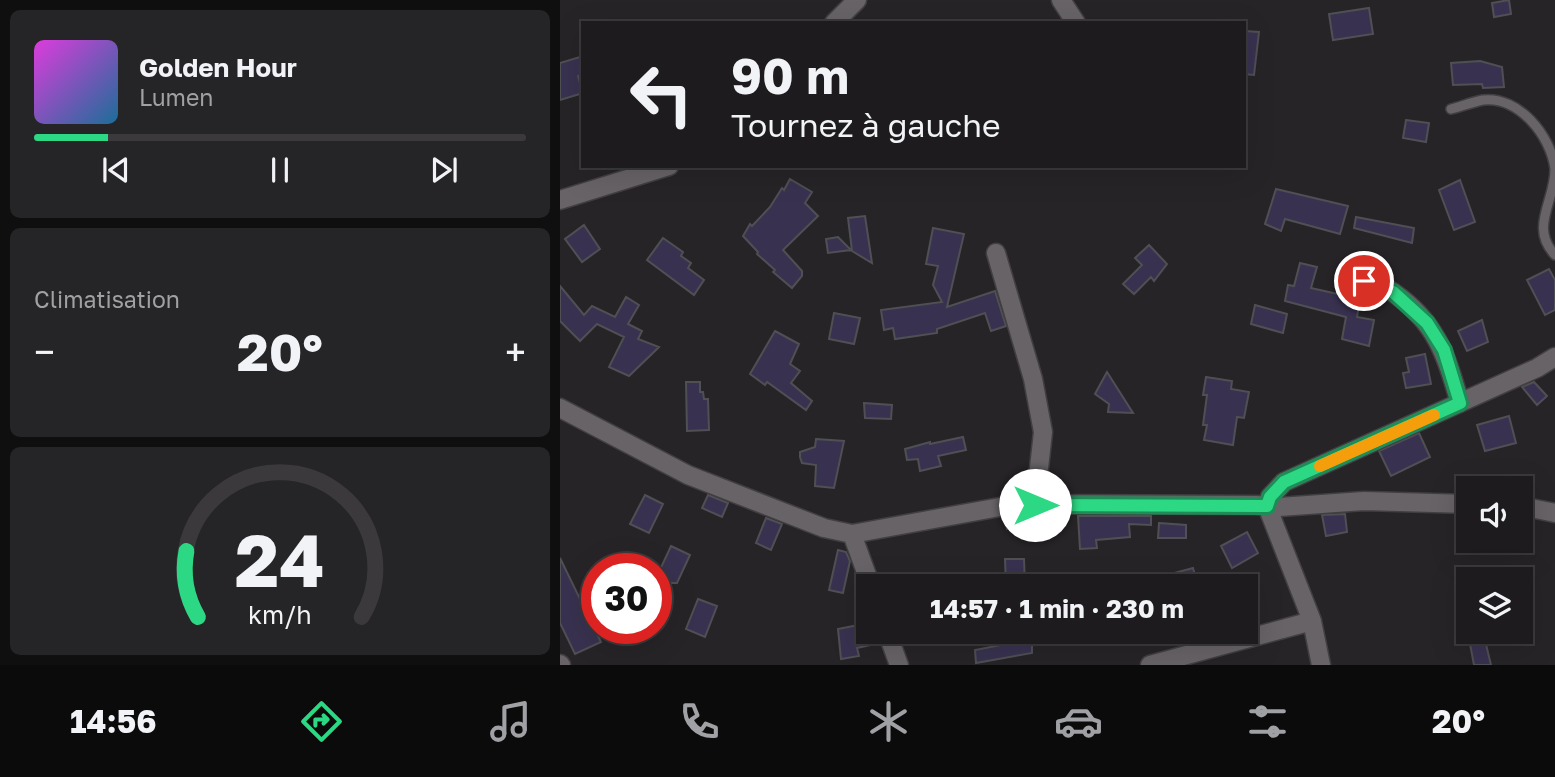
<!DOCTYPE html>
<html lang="fr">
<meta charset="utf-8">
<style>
body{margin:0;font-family:"Golos Text",sans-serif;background:#252426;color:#f1f3f6;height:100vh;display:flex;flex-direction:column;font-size:26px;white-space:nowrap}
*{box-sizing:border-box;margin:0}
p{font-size:23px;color:#a0a1a4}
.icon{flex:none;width:38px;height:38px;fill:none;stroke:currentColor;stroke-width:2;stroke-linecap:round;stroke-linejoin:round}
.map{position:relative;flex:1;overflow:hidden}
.drawer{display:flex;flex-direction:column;gap:10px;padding:10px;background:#100f10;width:560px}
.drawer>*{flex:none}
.hud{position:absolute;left:21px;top:21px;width:665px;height:147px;border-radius:0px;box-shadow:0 7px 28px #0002,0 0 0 2px #3b393b;background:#1d1b1d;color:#f1f3f6;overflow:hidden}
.fabs{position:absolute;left:896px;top:476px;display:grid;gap:14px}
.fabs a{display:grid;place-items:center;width:77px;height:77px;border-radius:0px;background:#1d1b1d;box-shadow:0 7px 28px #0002,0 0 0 2px #3b393b;font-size:35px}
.speed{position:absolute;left:21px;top:553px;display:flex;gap:14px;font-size:35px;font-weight:700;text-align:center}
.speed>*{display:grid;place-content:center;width:91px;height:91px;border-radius:50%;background:#1d1b1d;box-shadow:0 7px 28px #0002,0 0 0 2px #3b393b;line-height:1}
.speed .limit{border:10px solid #d22;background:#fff;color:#111}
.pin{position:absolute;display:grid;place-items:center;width:60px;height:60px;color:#fff;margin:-30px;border:4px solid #fff;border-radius:50%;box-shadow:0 2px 7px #0007}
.me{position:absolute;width:77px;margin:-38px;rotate:90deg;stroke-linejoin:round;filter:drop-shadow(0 0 5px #0008)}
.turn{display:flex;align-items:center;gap:24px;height:147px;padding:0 35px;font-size:32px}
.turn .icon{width:91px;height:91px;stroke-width:2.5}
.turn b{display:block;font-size:49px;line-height:60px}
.big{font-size:52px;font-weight:700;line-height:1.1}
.drawer .widget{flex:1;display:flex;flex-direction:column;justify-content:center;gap:10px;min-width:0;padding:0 24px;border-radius:10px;background:#252426}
.drawer .dial{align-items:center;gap:0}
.dial svg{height:182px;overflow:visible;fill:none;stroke:#3b393b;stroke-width:7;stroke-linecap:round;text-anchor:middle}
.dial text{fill:#f1f3f6;stroke:none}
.song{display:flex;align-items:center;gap:21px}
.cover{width:84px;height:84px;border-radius:10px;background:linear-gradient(135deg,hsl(300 70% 55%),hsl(200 70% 35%))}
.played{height:7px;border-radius:4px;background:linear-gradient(90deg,#2dd884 15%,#3b393b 15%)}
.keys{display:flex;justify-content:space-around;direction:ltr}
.heat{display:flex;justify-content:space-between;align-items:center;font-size:38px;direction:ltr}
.trip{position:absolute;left:296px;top:574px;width:402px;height:70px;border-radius:0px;background:#1d1b1d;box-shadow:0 7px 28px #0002,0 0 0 2px #3b393b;font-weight:700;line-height:70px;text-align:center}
.tabs{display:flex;height:112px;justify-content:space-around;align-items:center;background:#0c0b0c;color:#a0a1a4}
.tabs .icon{width:49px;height:49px}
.tabs .active{color:#2dd884}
.tabs b{font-size:32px;color:#f1f3f6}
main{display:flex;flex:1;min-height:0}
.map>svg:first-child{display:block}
</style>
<main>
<section class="drawer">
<div class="widget">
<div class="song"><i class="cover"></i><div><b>Golden Hour</b><p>Lumen</p></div></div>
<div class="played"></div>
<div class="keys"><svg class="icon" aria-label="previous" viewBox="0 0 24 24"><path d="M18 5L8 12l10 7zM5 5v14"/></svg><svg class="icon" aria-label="pause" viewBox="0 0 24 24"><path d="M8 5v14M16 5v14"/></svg><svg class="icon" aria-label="next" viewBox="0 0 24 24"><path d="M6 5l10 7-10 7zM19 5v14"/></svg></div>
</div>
<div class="widget"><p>Climatisation</p>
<div class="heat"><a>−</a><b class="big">20°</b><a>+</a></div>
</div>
<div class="widget dial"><svg viewBox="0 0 100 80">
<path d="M14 69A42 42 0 1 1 86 69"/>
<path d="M14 69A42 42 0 0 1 9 40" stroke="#2dd884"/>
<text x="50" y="56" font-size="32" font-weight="700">24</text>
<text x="50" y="72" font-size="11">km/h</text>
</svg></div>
</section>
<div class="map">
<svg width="995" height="665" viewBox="0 0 995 665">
<rect width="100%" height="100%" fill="#272427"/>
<path fill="#383250" stroke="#4f4f54" stroke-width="2" d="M949,0L951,14L934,17L932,3Z
M809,8L813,34L773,40L769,14Z
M684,31L699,32L694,75L684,74Z
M23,56V74L18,76L23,93L0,100V63Z
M920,61L942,67L944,87L923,88L922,84L893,85L891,63Z
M846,120L869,123L866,142L843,138Z
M230,179L252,192L245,203L258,216L223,250L242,271V276L232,288L213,272L215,270L197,254L198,252L183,236L190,224L192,226L210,207L222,188L224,190Z
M900,180L915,222L894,230L879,190Z
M716,189L788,206L780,234L725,219L721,231L705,224Z
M305,216L312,263L292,251L288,218Z
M796,217L854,228L852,243L794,228Z
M24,225L40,249L22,262L5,239Z
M373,228L404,234L387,307L435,291L446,326L431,331L425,313L377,329V333L335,339L333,328L324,330L321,310L382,302L373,285L378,266L366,264Z
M278,237L291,250L268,253L266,239Z
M103,238L123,252L121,256L131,263L128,268L144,280L134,295L87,260Z
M589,245L607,264L594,281L591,277L574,294L563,284L582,265L575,258Z
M740,263L757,267L751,288L800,299L797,317L814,320L809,346L782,339L786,317L725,301L728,285L734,286Z
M989,269L995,280V310L985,315L967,280Z
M0,286L24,315L32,306L55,317L66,297L79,305L68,324L82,331L78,339L99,347L69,376L49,367L64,337L37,324L20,341L0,321Z
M695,305L727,314L723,333L691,324Z
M274,313L300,318L294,344L269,339Z
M922,320L928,342L907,351L898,331Z
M215,331L239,344L230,364L240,371L231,383L252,401L246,410L207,382L205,385L190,374Z
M865,354L871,384L846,388L843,373L849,372L846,358Z
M547,372L573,413L548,412L549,404L535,394Z
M646,377L672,381L671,389L689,392L684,418L677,417L673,445L644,440L647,425H643L647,395H643Z
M126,382H140V392H143L144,399H148L149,430L127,431Z
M974,382L987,396L977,405L962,387Z
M304,403L332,405L331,419L305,418Z
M949,416L956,443L925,451L917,425Z
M859,433L870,457L831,476L819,451Z
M403,437L406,450L378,456L381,466L360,471L358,459L347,460L345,449L370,442V444Z
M256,439L284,441L274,488L255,486L256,465L242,463L240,457V452L255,447Z
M85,495L103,504L89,533L70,524Z
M148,495L168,503L162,517L142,508Z
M785,514L787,532L766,536L762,515Z
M518,516H591V525L569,524L570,537L536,540L537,548L520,549Z
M461,517L463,526L447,529L445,518Z
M206,518L222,524L211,550L196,543Z
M599,523L626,525V538H598Z
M687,532L698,553L672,568L661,546Z
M111,546L130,555L117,583H111L97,576Z
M278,550L286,552L290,561L283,593L269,590Z
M0,558L41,642L15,654L0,623Z
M445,559H464L465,586H446Z
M633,568L638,586H582L581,582Z
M138,599L157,606L145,637L126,629Z
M308,623V632H313L315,644L297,648L299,656L281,659L278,629Z
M472,639V653L416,663L415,650Z
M925,640L931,665H914L910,644Z"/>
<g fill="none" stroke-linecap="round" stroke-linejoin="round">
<g stroke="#423f42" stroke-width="12">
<path id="lane" d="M891,109C902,106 913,102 923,100C959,96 991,136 995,169C995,202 969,227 995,255"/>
</g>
<g stroke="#423f42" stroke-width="21">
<path id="street" d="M501,0L516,23
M274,23L297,0
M0,200L109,166
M436,253L473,379L483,432L475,504
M804,281C814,284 826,287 834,293C877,323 886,356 900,403
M0,408L128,475L264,528L292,534L440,507L475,504L696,505L719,507L804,501L908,504
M707,506L710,497L724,482L977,368L995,357
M707,506L752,621L761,665
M961,506L995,513
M292,534L311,586
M327,632L339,665
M0,664L1,665
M590,665L752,621"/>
</g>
<use href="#lane" stroke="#676367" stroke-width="9"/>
<use href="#street" stroke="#676367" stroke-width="18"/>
</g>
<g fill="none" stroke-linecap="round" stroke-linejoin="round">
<g stroke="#1d8c56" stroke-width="18">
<path id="route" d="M475,505L707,506L710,497L724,482L900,403L884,350L867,323L833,292L804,281"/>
</g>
<use href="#route" stroke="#2dd884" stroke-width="12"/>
<path stroke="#f59e0b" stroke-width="12" d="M760,466L874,415"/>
</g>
</svg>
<div class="fabs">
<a><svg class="icon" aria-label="sound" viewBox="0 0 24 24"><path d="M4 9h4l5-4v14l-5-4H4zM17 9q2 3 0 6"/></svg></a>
<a><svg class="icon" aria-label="layers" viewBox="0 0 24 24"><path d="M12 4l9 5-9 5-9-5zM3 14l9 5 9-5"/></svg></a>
</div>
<div class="speed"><div class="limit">30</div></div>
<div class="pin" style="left:804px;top:281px;background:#d93025"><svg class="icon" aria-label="arrive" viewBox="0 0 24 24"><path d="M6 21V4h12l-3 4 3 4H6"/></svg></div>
<svg class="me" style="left:475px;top:505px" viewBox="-20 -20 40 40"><circle r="19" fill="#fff"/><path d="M0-13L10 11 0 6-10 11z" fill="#2dd884"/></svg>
<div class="trip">14:57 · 1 min · 230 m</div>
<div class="hud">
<div class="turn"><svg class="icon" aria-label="left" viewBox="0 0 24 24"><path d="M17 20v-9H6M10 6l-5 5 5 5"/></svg><div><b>90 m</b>Tournez à gauche</div></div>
</div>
</div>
</main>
<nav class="tabs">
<b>14:56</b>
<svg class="icon active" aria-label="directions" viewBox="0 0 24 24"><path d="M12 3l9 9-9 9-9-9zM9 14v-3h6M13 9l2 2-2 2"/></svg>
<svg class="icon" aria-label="music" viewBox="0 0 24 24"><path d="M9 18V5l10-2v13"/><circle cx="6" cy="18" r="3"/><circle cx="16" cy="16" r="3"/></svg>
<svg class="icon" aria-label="phone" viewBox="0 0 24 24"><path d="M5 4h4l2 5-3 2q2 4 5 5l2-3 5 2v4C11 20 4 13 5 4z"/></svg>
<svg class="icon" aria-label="climate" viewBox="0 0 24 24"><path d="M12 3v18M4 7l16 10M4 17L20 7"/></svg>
<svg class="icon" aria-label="car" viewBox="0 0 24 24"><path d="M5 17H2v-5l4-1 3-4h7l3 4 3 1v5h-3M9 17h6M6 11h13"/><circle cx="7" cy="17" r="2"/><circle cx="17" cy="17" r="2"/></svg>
<svg class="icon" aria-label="filters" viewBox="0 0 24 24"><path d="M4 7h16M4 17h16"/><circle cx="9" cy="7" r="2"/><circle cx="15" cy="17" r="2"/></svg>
<b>20°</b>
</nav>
